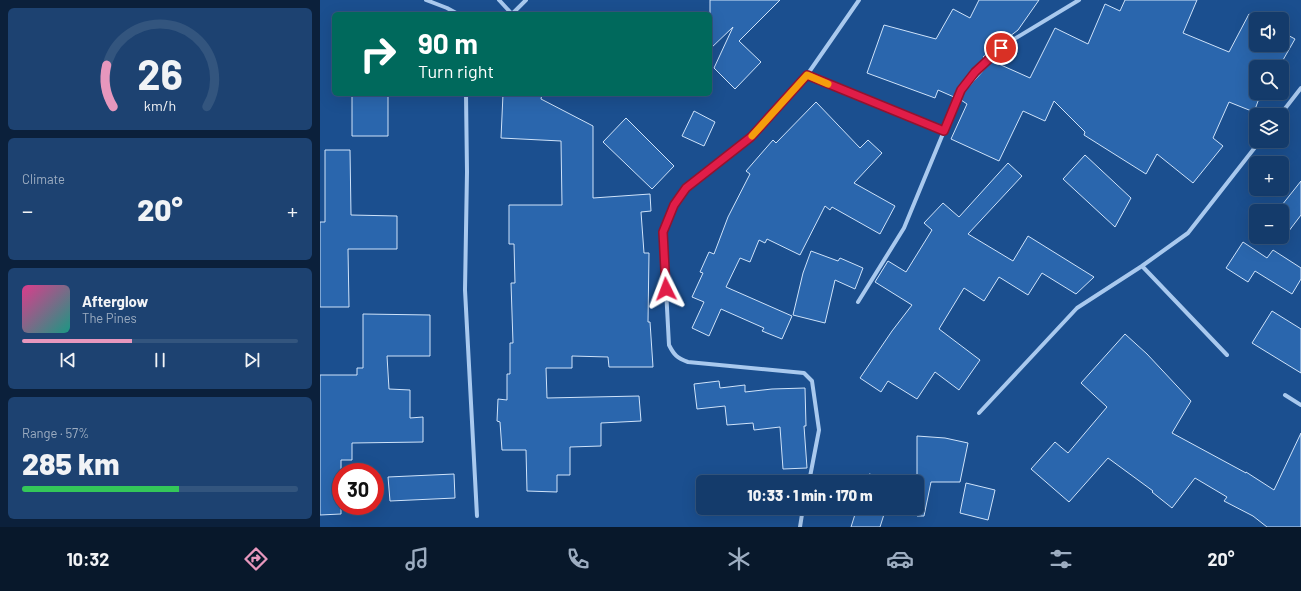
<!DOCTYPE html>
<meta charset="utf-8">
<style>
body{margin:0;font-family:Barlow,sans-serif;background:#1d4271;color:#f1f3f6;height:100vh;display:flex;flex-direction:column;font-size:15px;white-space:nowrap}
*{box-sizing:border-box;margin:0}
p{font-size:13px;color:#9dadc1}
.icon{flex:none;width:22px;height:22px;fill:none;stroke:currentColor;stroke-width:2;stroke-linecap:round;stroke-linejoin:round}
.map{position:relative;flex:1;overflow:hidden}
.drawer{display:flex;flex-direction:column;gap:8px;padding:8px;background:#0b203b;width:320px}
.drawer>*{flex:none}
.guide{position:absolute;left:12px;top:12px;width:380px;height:84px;border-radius:6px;box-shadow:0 4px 16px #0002,0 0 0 1px #33557e;background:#00695c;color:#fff;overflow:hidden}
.buttons{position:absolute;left:929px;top:12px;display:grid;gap:8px}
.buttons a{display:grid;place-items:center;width:40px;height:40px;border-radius:6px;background:#143b6b;box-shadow:0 4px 16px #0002,0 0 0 1px #33557e;font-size:20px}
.speed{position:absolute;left:12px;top:463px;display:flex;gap:8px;font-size:20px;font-weight:700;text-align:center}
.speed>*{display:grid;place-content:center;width:52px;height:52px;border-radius:50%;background:#143b6b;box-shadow:0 4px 16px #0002,0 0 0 1px #33557e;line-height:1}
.speed .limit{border:6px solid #d22;background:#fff;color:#111}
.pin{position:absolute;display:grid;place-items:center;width:34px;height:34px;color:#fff;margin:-17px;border:2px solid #fff;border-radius:50%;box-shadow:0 1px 4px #0007}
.me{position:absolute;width:44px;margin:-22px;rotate:357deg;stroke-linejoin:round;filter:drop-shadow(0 0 3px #0008)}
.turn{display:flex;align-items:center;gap:14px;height:84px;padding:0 20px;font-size:18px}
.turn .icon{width:52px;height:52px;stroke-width:2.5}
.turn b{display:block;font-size:28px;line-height:34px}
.big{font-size:30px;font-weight:800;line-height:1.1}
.drawer .widget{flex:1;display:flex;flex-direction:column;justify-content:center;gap:6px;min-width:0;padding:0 14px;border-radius:6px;background:#1d4271}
.drawer .dial{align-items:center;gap:0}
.dial svg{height:104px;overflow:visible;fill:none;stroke:#33557e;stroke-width:7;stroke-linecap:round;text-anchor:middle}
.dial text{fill:#f1f3f6;stroke:none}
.song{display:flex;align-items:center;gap:12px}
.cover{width:48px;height:48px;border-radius:6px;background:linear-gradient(135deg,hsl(330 70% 55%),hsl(170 70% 35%))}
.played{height:4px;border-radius:2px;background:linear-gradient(90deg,#e797bd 40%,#33557e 40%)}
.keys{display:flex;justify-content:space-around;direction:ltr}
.heat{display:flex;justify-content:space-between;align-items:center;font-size:22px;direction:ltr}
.charge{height:6px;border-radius:3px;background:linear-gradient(90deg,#34c759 57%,#33557e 0)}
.trip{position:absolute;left:376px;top:475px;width:228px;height:40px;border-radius:6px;background:#143b6b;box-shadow:0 4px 16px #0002,0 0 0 1px #33557e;font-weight:800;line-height:40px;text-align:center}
.tabs{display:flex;height:64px;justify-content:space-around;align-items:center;background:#08182b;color:#9dadc1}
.tabs .icon{width:28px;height:28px}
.tabs .current{color:#e797bd}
.tabs b{font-size:18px;color:#f1f3f6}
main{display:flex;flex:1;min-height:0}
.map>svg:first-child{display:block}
</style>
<main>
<section class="drawer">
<div class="widget dial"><svg viewBox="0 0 100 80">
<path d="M14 69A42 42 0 1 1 86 69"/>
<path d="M14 69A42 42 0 0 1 9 37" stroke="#e797bd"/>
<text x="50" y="56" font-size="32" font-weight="700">26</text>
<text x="50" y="72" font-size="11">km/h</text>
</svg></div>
<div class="widget"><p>Climate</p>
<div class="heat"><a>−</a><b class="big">20°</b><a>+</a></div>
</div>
<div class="widget">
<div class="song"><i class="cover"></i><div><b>Afterglow</b><p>The Pines</p></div></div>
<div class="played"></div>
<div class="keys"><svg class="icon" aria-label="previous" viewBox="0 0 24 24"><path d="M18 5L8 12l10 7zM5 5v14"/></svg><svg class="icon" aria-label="pause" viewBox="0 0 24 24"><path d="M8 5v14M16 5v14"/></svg><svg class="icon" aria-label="next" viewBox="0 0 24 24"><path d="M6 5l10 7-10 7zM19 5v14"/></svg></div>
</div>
<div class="widget"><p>Range · 57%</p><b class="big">285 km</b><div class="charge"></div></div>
</section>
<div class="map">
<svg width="981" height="527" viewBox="0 0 981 527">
<rect width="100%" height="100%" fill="#1b4f8f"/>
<path fill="#2a66ad" stroke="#cfe3fa" d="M390,0H460L419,41L441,62L415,89L394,68L413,27L390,49Z
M659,0H719L698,30L663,57L665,58L638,88L634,97L618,90L615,98L547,73L564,25L616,39L633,9L650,18Z
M805,0H877L863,33L909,52L929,14L938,19H936V45H962V32L975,39L959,67H936V93H941L934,112L909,102L893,138L903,146L873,183L837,154L826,174L764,135L765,132L734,101L725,121L703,111L679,161L631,139L647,104L641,100L644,92L672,61L710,78L735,28L768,44L785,4L800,11Z
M32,94H68V136H32Z
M183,94H222L221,99L273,126V198L330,194L331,211L321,212L324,253H329L328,322H330L333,367H289L288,357L252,356V368H226L227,398L319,396L321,421L281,423V446L250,447V475H237V492L207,491L206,450H182L180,422L177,421L178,399L187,400V374H190V343H193L191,283H195L194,244H189V205H242L241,141L181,138Z
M496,102L540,148L548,140L562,153L534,183L575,206L560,234L512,207L510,210L505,206L480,255L447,239L445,243L439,240L430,262L420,258L406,287L472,316L462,339L442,331L444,328L401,309L389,336L372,328L384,302L372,297L383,273L380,272L389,252L394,254L408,217L430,174L426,171L453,140L456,143Z
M374,111L395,122L384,146L362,136Z
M306,118L354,166L332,189L283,142Z
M5,150H30L31,215L77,216V249H28L29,307H0V222H5Z
M765,155L811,198L795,227L743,179Z
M688,163L702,176L648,234L693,261L708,236L774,277L756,294L722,273L708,295L679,277L664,301L644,288L619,329L660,360L639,390L615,372L597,399L568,381L561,392L540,378L572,331L592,305L555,282L568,261L586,272L612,230L604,223L623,203L639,217Z
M981,181V215L962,240V205Z
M923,242L947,258L953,250L981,268V279L972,294L935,271L928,282L906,268Z
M491,251L518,261L520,258L543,268L535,289L515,280L505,323L473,315L483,273Z
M952,311L981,329V373L932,343Z
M43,314L110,315V356H67L69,389L90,390V418L103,417V442L32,443V460H21V514L0,515V375H37V368H43Z
M805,334L827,354L871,401L852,433L926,473V472L954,490L981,433V527H947L933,516L904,501L907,497L875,478L852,508L832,492L833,491L788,458L749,502L711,469L735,442L748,453L787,407L761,383Z
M399,381L400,388L425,385V392L452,389L485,388L486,426H484L487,468L463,469L460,427L434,430L433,423L407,425L405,406L377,409L374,384Z
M597,436L625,438L648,443L640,482H611L604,516H597Z
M134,474L135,498L70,501L68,477Z
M549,474L576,480V482H546Z
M646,483L675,490L668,520L640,513Z
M537,508H566L560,527H531Z"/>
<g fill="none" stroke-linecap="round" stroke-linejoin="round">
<path stroke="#a9c9ee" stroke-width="4" d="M106,0L127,8L138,14
M179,0L192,14
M192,14L206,0
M487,75L624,131
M146,94L147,172L145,290L157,516
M960,115L981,88
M822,266L907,355
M538,302L584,228L641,90L655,73L681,47L759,0
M965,395L981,405
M659,413L757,308L822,266L868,233L940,141
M489,482L499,430L492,381L484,373L368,362C357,358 354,355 349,345L343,233L354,205L366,188L431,137L487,75L539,0
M480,527L483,508"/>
</g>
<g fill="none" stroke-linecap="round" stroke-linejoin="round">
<g stroke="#92132f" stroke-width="10">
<path id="route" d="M346,289L343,232L354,205L366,188L431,137L487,75L624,131L641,90L655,72L681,48"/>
</g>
<use href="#route" stroke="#e11d48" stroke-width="7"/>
<path stroke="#f59e0b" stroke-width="7" d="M432,136L487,75L508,84"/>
</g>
</svg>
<div class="buttons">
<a><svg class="icon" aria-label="sound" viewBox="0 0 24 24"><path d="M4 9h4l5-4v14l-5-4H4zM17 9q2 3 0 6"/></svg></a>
<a><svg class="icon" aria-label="search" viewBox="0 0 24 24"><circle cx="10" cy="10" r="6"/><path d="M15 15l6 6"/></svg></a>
<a><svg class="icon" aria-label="layers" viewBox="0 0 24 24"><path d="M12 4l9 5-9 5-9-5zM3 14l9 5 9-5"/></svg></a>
<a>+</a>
<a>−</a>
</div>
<div class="speed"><div class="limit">30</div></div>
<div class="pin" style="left:681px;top:48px;background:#d93025"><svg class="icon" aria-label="arrive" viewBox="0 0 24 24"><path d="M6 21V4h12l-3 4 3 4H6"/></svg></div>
<svg class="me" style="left:346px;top:289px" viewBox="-20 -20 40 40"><path d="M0-17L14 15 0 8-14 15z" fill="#e11d48" stroke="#fff" stroke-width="4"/></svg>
<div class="trip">10:33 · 1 min · 170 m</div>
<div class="guide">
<div class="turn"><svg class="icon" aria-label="right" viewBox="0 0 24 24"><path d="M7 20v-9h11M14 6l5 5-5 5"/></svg><div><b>90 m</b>Turn right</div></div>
</div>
</div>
</main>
<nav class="tabs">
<b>10:32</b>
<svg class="icon current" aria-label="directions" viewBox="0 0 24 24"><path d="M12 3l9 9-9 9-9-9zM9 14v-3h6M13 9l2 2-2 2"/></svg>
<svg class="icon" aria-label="music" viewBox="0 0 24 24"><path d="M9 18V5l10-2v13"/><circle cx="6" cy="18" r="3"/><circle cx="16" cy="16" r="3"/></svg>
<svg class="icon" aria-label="phone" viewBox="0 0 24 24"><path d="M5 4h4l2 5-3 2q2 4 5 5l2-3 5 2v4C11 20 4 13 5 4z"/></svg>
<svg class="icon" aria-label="climate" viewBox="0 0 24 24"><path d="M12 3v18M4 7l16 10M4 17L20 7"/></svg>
<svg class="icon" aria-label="car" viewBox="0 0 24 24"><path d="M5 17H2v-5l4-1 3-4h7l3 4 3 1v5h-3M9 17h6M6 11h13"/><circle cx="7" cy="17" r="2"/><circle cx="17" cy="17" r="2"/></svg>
<svg class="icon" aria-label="filters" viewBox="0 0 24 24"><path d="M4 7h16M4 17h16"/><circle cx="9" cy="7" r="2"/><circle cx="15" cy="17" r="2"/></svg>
<b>20°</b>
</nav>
